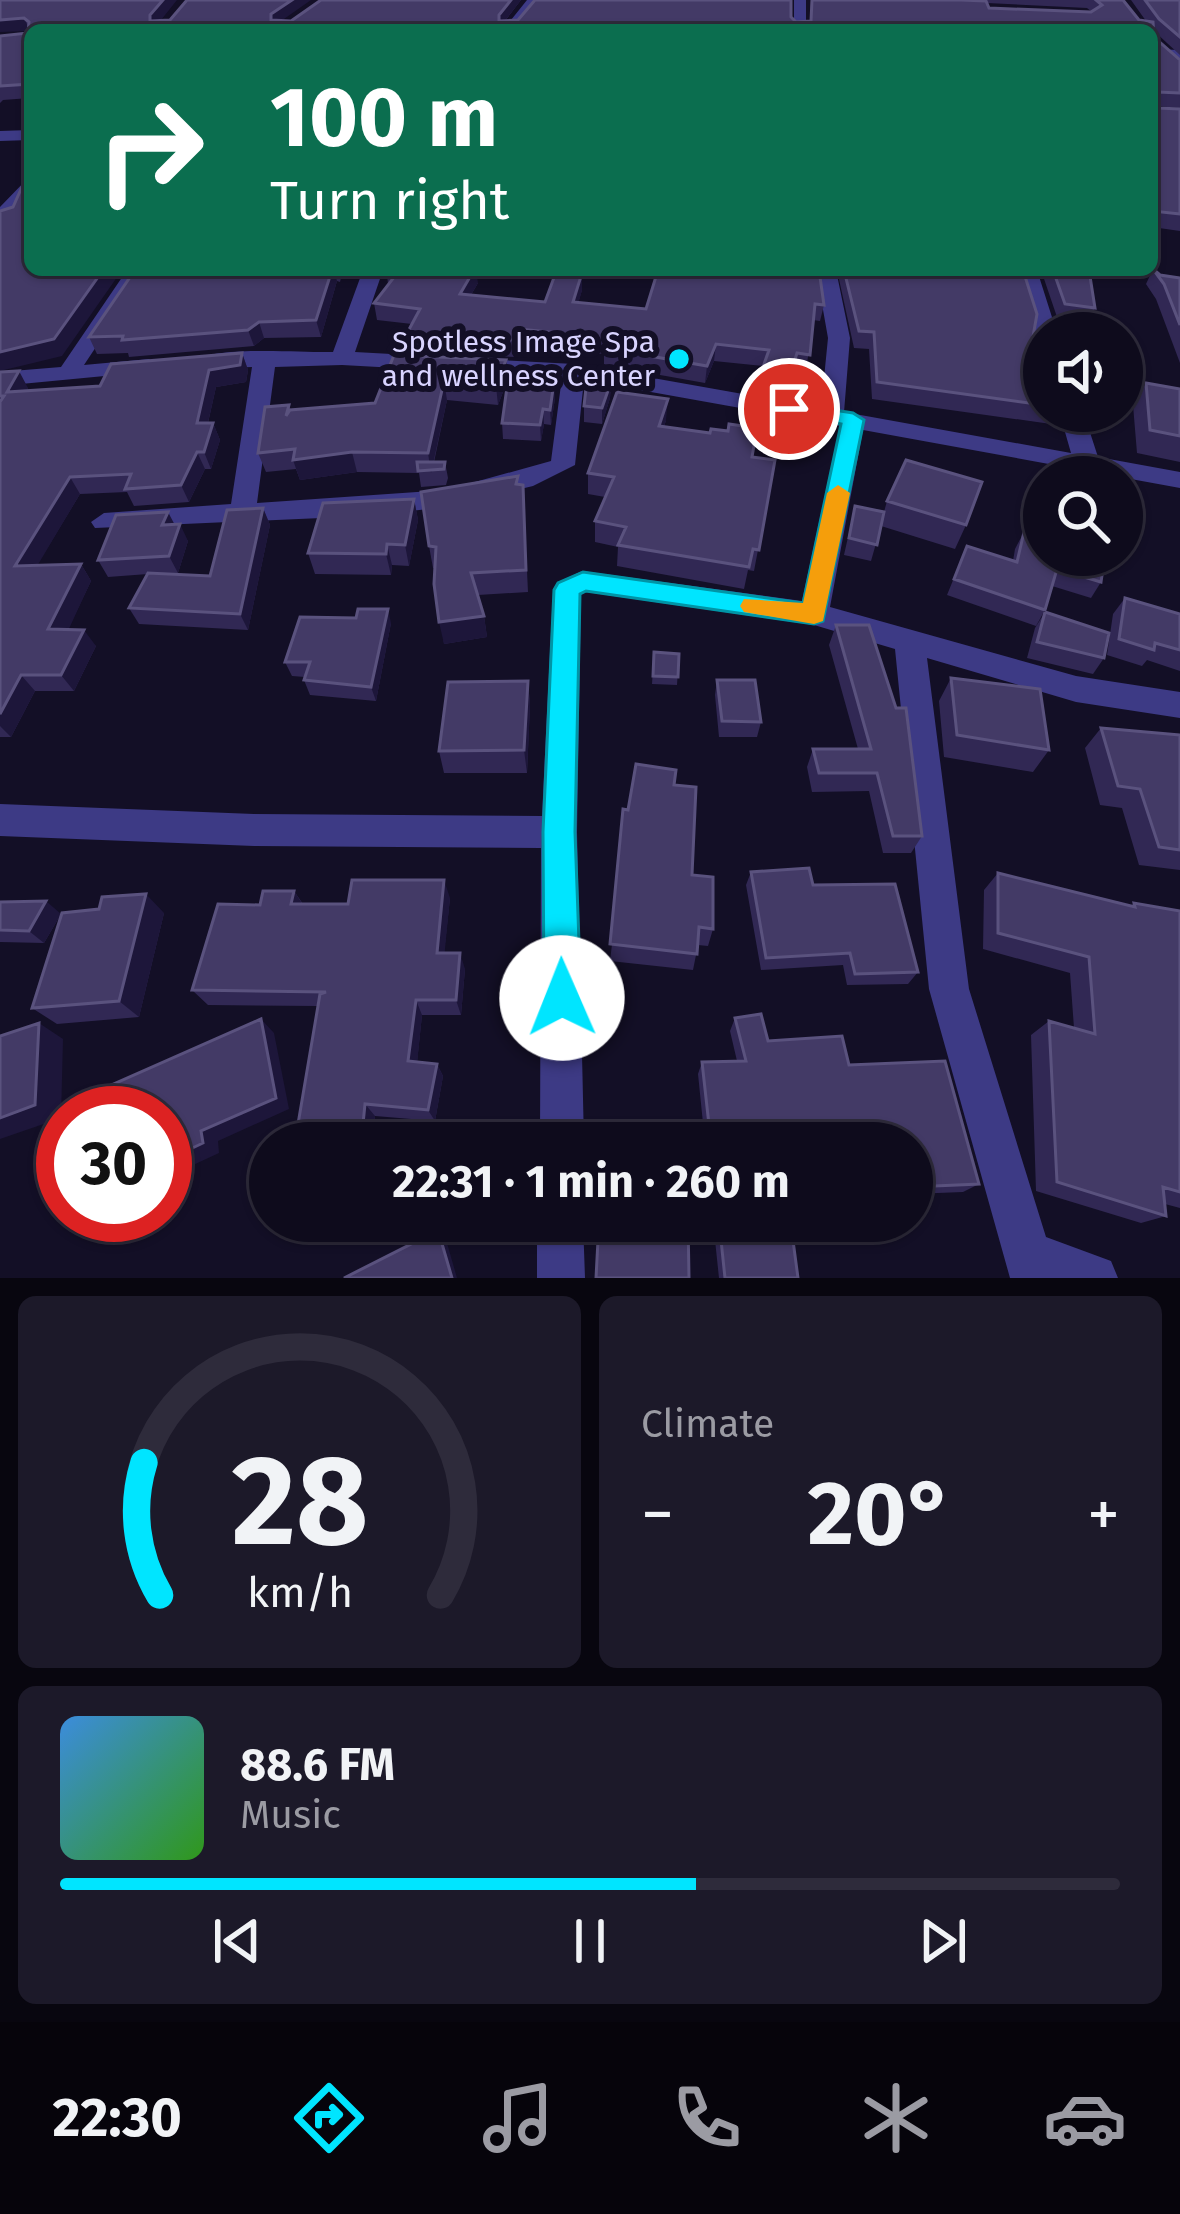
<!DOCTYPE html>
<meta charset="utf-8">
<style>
body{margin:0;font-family:"Fira Sans",sans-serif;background:#1c1929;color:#f1f3f6;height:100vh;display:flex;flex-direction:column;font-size:45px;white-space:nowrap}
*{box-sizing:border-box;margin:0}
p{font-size:39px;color:#9b9ba3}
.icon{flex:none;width:66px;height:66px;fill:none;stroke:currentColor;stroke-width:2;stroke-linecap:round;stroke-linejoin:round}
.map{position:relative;height:1278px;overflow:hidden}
.panel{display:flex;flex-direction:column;gap:18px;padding:18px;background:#08060f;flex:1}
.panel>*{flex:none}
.hud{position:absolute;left:24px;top:24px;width:1134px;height:252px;border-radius:18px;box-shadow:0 3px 9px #0004,0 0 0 3px #2e2b3b;background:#0b6e4f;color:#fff;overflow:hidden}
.tools{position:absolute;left:1023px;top:312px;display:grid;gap:24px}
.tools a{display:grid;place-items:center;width:120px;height:120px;border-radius:50%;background:#0e0b1c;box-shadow:0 3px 9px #0004,0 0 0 3px #2e2b3b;font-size:60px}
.speed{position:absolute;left:36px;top:1086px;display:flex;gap:24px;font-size:60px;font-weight:700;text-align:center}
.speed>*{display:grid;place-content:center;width:156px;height:156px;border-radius:50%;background:#0e0b1c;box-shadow:0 3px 9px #0004,0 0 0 3px #2e2b3b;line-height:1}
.speed .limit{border:18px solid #d22;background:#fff;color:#111}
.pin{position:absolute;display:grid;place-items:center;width:102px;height:102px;color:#fff;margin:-51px;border:6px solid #fff;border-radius:50%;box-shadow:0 3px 12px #0007}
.me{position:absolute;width:132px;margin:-66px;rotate:359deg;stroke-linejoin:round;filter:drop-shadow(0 0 9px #0008)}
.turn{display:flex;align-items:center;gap:42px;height:252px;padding:0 48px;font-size:54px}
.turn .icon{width:156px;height:156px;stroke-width:2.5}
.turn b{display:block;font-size:84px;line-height:102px}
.big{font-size:90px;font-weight:700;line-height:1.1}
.panel .tile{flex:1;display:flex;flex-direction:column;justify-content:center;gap:18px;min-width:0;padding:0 42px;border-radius:18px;background:#1c1929}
.panel .dial{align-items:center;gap:0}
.dial svg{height:312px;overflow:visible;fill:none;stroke:#2e2b3b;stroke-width:7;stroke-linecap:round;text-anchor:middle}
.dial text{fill:#f1f3f6;stroke:none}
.song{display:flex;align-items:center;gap:36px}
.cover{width:144px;height:144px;border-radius:18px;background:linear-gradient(135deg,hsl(210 70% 55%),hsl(110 70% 35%))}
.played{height:12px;border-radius:6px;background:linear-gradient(90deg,#00e5ff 60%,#2e2b3b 60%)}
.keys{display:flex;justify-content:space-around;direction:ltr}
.heat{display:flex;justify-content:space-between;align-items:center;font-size:66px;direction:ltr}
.panel .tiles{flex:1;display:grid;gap:18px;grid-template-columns:1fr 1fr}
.tile:last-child{grid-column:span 2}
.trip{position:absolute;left:249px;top:1122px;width:684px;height:120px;border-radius:60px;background:#0e0b1c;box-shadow:0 3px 9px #0004,0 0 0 3px #2e2b3b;font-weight:700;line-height:120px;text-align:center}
.dock{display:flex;height:192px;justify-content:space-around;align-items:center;background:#06040b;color:#9b9ba3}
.dock .icon{width:84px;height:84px}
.dock .current{color:#00e5ff}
.dock b{font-size:54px;color:#f1f3f6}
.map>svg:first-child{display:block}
</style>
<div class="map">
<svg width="1180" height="1278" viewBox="0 0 1180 1278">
<rect width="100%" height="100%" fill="#130f26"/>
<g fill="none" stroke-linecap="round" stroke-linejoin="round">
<path fill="#3d3a85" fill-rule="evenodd" d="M527,0H539L515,30H503Z
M794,0H806V30H794Z
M1152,49L1180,50V58L1152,57Z
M30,130V140L0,141V131Z
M30,176V192L0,224V207Z
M127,270H147L84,365L149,359L160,366L157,371L0,386V372L61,367Z
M363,270H383L355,352L574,364L821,408L828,338L816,270H836L850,338L844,412L1071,453L1059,411H1083L1098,457L1180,472V488L863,430L830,607L1076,676L1180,692V718L1076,702L927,658L969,989L1046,1237L1111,1261L1118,1278H1010L929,989L895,649L814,625L586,592L581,595L577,832L584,1143H540L541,848L254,846L0,836V804L254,814L542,816L553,590L557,583L582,571L802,601L840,426L584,380L575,465L533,486L446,507L366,516L95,528L91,522L104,513L231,504L252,367L203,369L192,362C213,345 302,353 333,352ZM342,365L562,377L551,461L446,490L257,503L275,367Z
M1017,270H1037L1057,333H1044V339L1035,333Z
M537,1221H583L585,1278H537Z"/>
</g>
<path fill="#312854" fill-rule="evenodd" d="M0,0L159,21H291L321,0H521L505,21L791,17L796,22L810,21L811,0H1123L1139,20L1146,21L1131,0H1180V55L1154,31V37L1180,60V108L1156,106L1158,108L1180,109V231L1152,227V30H30V98L3,100L0,103V36L28,33V31ZM987,3L1087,8L1092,12L989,8Z
M1153,269L1160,275L1180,278V363L1156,299L1146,284Z
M135,270H343L340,282L337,281L321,337L264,338L254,346L129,357L128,353L97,354L89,337Z
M637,270H819L824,305L820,321L813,320L806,371L794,370L788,389L760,384L763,366L714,361L705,383L604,365V354L521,346L516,357L409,352L406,335L412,324L377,320L374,303L388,284L387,275L478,283L471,295L545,302L582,273V290L578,303L646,309L655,279H637Z
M837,270H1023L1026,376L1044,378V411H1057L1051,424L872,399L869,349L854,348Z
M1041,270H1089L1095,308L1087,324L1058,320Z
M242,353L248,370L246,382L216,387L208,423H213L220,440L211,469H205L189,502L134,506L127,492L80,494L37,565L81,564L91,581L68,629L96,646L74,691H35L11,737H0V372L28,388L27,390L100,386Z
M506,360L508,379L498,405L447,400L434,462H445L448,478L446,485L421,487L419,473L357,472L300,480L296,469L266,472L258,453L289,405L291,410L375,403Z
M611,382L610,398L602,424L584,422V406Z
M1146,383L1180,389V462L1137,453L1133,405Z
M555,398L551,425L544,424L541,441L503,439L502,423Z
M666,420L664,427L752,457L775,460L754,571L748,570L744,589L617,566L618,547L595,542V521L605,497L588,494V473Z
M518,476V484L523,485L528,592L478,595L484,616L487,637L444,644L435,568H433L429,546Z
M414,499L418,520L409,566L392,565L391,575L315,574L308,553Z
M887,501L966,525L955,549L881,526L871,561L844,555L855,506L884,512Z
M263,508L270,525L248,630L139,624L129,608L148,574L108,577L98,560L174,524L188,541L178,573L159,574L210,576Z
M1044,512L1101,582L1091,598L1052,586L1045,610L1036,626L947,595L967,546L1013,561L1015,549L1024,532L1034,535Z
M1125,598L1180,614V671L1147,660L1142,666L1107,655L1113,614Z
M1045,612L1104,658L1093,674L1027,658L1035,628Z
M391,623L376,701L310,695L304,680L305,677L292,676L285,662Z
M836,625L922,836L911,853H883L869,791L812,792L807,767L813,749H858L829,645Z
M654,652L679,654L677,685L652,684Z
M951,678L1049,750L1033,772L944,757L939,701Z
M717,680L761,722L757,737H719L715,695Z
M528,681L530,705L527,773H444L439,751Z
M1101,728L1180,735V870L1139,865L1122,808L1100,805L1085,748Z
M674,785L692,875L713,929L708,946L698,945L693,970L610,961L628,810Z
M751,872L813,885L918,972L908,984L847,985L843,965L761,970L746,885Z
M998,873L1131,906L1134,903L1180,911V1208L1165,1204L1166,1216L1141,1223L1036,1191L1031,1035L1049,1021L1074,1028L1070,973L983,949L984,890Z
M294,891L303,904H348L450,898L444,953L465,969L461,1015H422L417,1062L437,1064L443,1076L435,1121L375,1116L372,1143H305L296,1136L318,1006L208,1005L192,990Z
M0,902L61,914L44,943L0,942Z
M164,913L139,1017L57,1024L32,1008Z
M735,1018L768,1041L849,1065L979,1184L963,1192L912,1194V1143H705L698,1074L702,1062L737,1061L730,1031Z
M713,1221H800L801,1234L792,1239L798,1278H719Z"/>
<path fill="#1d163a" d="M163,0H177L153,30L150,15Z
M292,0H311L274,26L271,20V14Z
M511,0H521L500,27L499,15Z
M24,18L30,31L0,32V20Z
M103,270H122L62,356L0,371V352Z
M332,270H334L337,281L321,337L316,320Z
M474,270H476L478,283L462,310L460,294Z
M582,273V290L574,319L573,302Z
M259,322L264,338L254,346L248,330Z
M520,329L521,346L516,357L515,340Z
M716,344L714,361L705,383L707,366Z
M242,353L248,370L246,382L216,387L204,440L197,423L209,370Z
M506,360L508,379L498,405L496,386Z
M19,371L28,388L17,409L7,392Z
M444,381L447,400L431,473L428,453Z
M554,382L555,398L551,425L550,410Z
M611,382L610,398L602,424V408Z
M668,399L666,420L658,448L659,426Z
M543,409L544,424L541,441L540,425Z
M213,423L220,440L211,469L204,452Z
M197,452L205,469L189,502L181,485Z
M352,452L357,472L300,480L293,460Z
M70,477L80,494L27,583L15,566Z
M414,499L418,520L409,566L405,545Z
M263,508L270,525L248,630L240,614Z
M168,512L177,529L162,525Z
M180,524L188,541L178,573L169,556Z
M387,544L392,565L391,575L386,554Z
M81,564L91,581L61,646L48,629Z
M388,609L391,623L376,701L371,687Z
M484,616L487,637L444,644L439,622Z
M84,630L96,646L74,691L61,675Z
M21,675L35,691L11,737L0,726V714Z
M528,681L530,705L527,773L524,750Z
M444,880L450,898L443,969L437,953Z
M294,891L305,908L291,904Z
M146,894L164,913L139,1017L119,1001Z
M46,901L61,914L44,943L29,931Z
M460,953L465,969L461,1015L456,1000Z
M416,1000L422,1015L416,1074L408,1061Z
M261,1019L274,1033L289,1109L218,1141L219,1153L165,1178V1161L201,1131Z
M39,1023L63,1039L61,1118L0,1139V1118Z
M437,1064L443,1076L435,1121L428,1110Z
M365,1104L375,1116L372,1143L362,1134Z
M467,1221H495L445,1236L457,1278H452L438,1230Z"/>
<path fill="#433a66" stroke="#5a527e" stroke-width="3" d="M0,0H163L150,15V21L170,20L187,0H292L271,14V20L291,21L321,0H511L499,15V21L518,20L535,0H791V17L796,22L811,21L812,0H961L986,1L989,8L1091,12L1102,5L1096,0H1123L1139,20L1153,22L1154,37L1180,60V93L1158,92L1154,104L1158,108L1180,109V214L1152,211V30H753L752,27L698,25L697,30H569L570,27L512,25L508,30H30V84L0,86V36L28,33L29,22L24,18L0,20Z
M1145,0H1180V37L1159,19Z
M30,169V270H103L54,339L0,352V211L13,207Z
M1153,269L1160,275L1180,278V325L1164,284Z
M135,270H332L316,320L259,322L248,330L122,340L123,336L89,337Z
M389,270H474L460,294L545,302L556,272L582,273L573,302L646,309L658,270H819L824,305L815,304L810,355L797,353L791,372L763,367L769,350L716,344L707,366L604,348L608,338L520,329L515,340L406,335L420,309L374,303L395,276L387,275Z
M844,270H1023L1037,314L1026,376L1044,378V405L877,382L874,332L859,331Z
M1053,270H1089L1095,308L1065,304Z
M242,353L240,365L209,370L197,423H213L204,452H197L181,485L125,489L131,474L70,477L15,566L81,564L48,629L84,630L61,675H21L0,714V402L4,396H0V372L19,371L7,392L100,386L111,364Z
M394,355L506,360L496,386L444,381L428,453L352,452L293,460L295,449L258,453L265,407L289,405L286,416L290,410L375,403Z
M587,379L611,382L602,408L584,406Z
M508,380L554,382L550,410L543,409L540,425L502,423Z
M1146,383L1180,389V436L1150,430Z
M617,392L668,399L659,426L710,433L711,429L728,431L729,424L757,428L752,457L775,460L759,550L753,549L749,567L618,545L626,527L595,521L614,477L588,473Z
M906,460L982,482L966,525L887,501Z
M417,462H445L444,469L418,471Z
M518,476L516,484L523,485L526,570L471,573L484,616L439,622L434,584L436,547L429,546L421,492Z
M414,499L405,545L387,544L386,554L308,553L323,503Z
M855,506L884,512L877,545L849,538Z
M263,508L240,614L129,608L148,573L210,576L227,510Z
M168,512L162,525L180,524L169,556L98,560L116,515Z
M1044,512V555H1105L1101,582L1057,569L1045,610L954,579L967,546L1017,562L1024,532L1039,536Z
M1125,598L1180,614V650L1155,643L1154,650L1119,639Z
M358,609H388L371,687L304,680L310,662H285L300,617L356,618Z
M1045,612L1109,633L1104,658L1037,642Z
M836,625H869L896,708H906L922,836H893L877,773H819L813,749H871Z
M654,652L679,654L678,677L653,676Z
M951,678L1040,689L1049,750L957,735Z
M717,680H755L761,722L722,721Z
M528,681L524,750L439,751L448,682Z
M1101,728L1180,735V850L1159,847L1140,789L1118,786Z
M636,764L676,770L674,785L696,787L692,875L713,877V929L699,927L697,954L610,944L623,809L628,810Z
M809,868L813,885L895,884L918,972L855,974L850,953L766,958L751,872Z
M998,873L1135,907L1134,903L1180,911V1192L1163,1187L1166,1216L1057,1182L1049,1021L1095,1034L1089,957L998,933Z
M352,880H444L437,953H460L456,1000H416L408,1061L437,1064L428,1110L365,1104L362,1134L296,1136L320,994L326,992L192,990L218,904L260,905L263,891H294L291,904H348Z
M146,894L119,1001L32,1008L62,913L99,909L102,897Z
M46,901L29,931L0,930V902Z
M761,1014L768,1041L842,1036L849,1065L945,1061L979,1184L912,1187V1143H711L702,1062L746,1061L735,1018Z
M261,1019L276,1098L201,1131L203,1143L165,1161V1113H74L73,1102Z
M39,1023L35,1105L0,1118V1036Z
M492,1130L494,1143H444Z
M409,1221H467L438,1230L452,1278H344L411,1244Z
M599,1221H688L689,1278H596Z
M719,1221H800L801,1234L792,1233L798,1278H725Z"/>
<path fill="#00e5ff" stroke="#0095a6" stroke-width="3" d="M789,403L853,413L864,420L823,621L814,624L586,591L580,594L575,832L581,998L575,1011L562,1016L550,1011L544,998L543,832L554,590L558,583L583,572L803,603L841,424L782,413V404Z"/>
<path fill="#f59e0b" d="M838,485L850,493L823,621L814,624L744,612L740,606L744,599L803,603L827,493Z"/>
<circle fill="#00e5ff" stroke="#130f26" stroke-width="4.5" cx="679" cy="359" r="12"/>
<g text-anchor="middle" stroke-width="12" stroke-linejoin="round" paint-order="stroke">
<g font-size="30" fill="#d9d4ff" stroke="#130f26" text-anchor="end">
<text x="655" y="352">Spotless Image Spa<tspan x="655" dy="34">and wellness Center</tspan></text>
</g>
</g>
</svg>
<div class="tools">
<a><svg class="icon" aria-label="sound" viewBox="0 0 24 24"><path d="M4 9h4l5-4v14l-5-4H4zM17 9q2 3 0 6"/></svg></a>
<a><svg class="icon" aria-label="search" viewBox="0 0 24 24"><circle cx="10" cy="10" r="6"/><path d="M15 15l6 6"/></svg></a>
</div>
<div class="speed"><div class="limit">30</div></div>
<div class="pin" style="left:789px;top:409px;background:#d93025"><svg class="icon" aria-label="arrive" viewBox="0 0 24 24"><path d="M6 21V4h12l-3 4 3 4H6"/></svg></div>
<svg class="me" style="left:562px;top:998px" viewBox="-20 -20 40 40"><circle r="19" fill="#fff"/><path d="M0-13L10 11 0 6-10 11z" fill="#00e5ff"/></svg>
<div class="trip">22:31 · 1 min · 260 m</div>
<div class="hud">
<div class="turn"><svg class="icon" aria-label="right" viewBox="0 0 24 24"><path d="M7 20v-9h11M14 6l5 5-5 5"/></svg><div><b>100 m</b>Turn right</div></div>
</div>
</div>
<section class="panel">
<div class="tiles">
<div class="tile dial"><svg viewBox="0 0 100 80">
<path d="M14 69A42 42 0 1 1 86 69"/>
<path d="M14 69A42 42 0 0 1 10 35" stroke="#00e5ff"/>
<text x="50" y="56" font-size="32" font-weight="700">28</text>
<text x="50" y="72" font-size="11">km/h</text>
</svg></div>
<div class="tile"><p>Climate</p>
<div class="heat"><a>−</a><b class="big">20°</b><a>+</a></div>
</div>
<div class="tile">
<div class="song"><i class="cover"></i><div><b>88.6 FM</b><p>Music</p></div></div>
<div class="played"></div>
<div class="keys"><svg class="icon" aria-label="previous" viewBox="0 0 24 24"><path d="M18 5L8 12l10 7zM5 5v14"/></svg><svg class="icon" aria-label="pause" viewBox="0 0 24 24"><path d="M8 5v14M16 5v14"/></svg><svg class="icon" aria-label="next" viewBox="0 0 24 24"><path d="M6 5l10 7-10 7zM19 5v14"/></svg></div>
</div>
</div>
</section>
<nav class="dock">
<b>22:30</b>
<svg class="icon current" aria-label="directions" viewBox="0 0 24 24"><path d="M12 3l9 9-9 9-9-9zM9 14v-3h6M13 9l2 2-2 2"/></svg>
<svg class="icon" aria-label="music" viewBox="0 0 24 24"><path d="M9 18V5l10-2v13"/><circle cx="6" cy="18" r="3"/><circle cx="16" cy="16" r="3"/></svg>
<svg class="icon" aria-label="phone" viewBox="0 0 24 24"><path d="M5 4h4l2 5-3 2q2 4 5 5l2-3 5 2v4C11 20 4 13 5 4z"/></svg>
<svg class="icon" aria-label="climate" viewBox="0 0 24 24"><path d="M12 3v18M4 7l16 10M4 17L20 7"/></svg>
<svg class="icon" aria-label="car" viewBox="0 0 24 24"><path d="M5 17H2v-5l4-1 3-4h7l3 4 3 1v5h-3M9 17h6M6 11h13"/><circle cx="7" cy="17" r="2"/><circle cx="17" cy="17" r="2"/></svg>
</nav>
